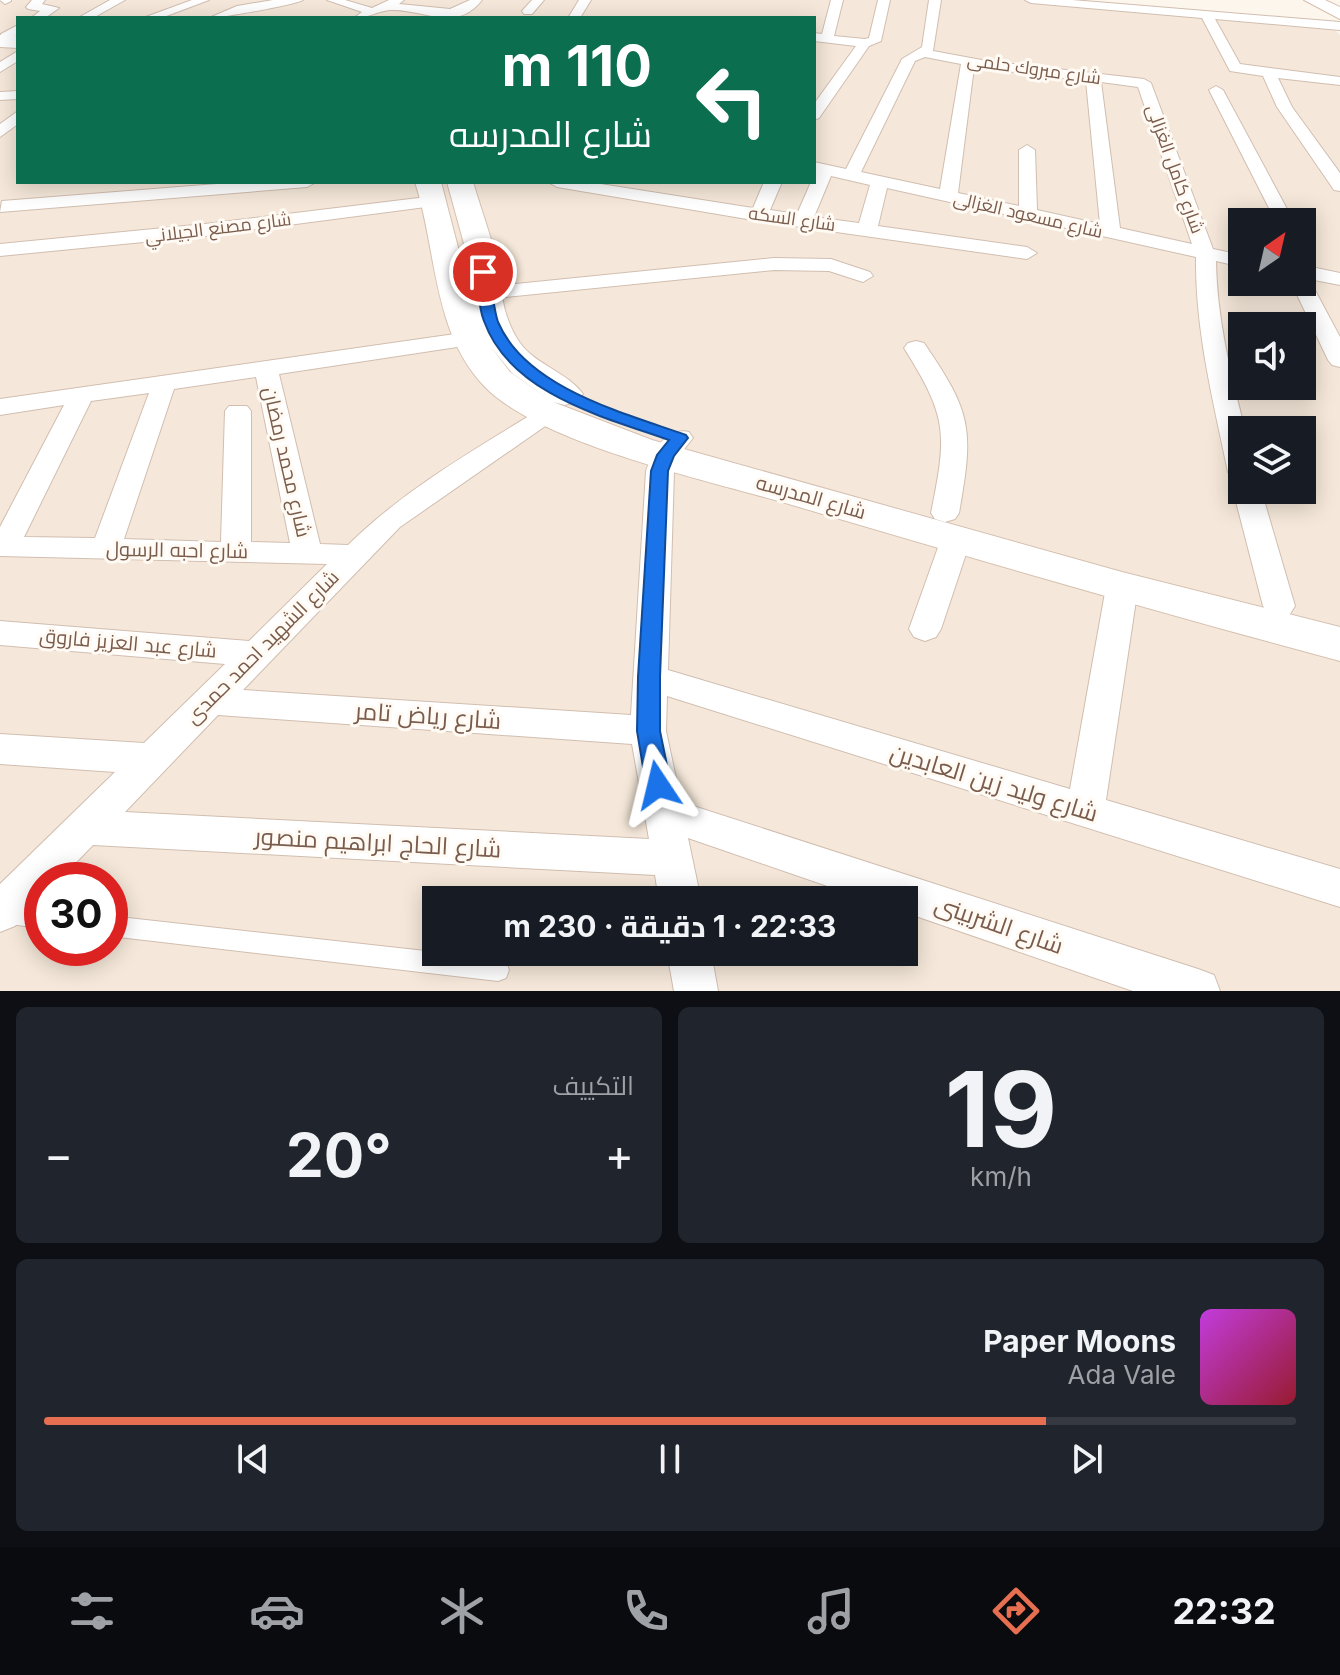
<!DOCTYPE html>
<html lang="ar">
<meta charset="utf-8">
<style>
body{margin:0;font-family:Inter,Cairo,sans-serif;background:#20242c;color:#f1f3f6;direction:rtl;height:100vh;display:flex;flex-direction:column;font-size:30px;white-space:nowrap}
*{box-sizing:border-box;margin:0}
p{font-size:26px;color:#9ea1a6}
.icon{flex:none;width:44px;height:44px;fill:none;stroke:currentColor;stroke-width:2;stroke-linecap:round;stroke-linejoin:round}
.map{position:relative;height:991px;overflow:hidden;direction:ltr}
.panel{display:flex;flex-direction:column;gap:16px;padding:16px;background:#0d0f14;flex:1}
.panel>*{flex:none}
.top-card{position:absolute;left:16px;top:16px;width:800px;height:168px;border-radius:0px;box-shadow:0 4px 20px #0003;direction:rtl;background:#0b6e4f;color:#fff;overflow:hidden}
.needle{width:52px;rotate:34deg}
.fabs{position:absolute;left:1228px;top:208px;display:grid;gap:16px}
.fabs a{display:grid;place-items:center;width:88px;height:88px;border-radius:0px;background:#171b24;box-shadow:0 4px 20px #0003;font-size:40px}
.speed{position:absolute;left:24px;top:862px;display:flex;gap:16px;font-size:40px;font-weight:700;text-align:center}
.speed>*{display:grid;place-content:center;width:104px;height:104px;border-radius:50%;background:#171b24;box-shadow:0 4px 20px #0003;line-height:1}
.speed .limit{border:12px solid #d22;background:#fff;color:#111}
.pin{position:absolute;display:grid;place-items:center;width:68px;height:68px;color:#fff;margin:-34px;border:4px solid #fff;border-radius:50%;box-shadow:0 2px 8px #0007}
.me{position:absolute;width:88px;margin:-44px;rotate:350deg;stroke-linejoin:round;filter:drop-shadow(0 0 6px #0008)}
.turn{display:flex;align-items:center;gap:28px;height:168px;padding:0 32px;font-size:36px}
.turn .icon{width:104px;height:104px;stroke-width:2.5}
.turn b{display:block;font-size:56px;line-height:68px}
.big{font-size:60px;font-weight:700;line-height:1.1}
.panel .widget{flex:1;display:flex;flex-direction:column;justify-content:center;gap:12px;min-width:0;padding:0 28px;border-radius:12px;background:#20242c}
.panel .dial{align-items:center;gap:0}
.dial b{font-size:104px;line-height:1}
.song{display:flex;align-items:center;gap:24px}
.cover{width:96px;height:96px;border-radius:12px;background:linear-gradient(135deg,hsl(290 70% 55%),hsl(350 70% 35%))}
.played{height:8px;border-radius:4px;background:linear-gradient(90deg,#e76f51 80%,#363941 80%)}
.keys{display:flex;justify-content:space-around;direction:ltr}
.heat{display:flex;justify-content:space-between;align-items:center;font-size:44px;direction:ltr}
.panel .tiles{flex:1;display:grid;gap:16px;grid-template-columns:1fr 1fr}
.widget:last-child{grid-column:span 2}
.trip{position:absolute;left:422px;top:886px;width:496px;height:80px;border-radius:0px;background:#171b24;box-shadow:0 4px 20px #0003;font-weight:700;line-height:80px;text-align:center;direction:rtl}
.tabs{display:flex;height:128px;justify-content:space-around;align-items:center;background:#090b0e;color:#9ea1a6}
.tabs .icon{width:56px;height:56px}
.tabs .active{color:#e76f51}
.tabs b{font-size:36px;color:#f1f3f6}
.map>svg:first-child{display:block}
</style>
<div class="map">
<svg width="1340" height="991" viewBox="0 0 1340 991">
<rect width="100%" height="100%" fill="#fdf6ec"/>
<path fill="#f5e8da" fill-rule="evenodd" d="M0,0H1037L1335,30L1340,35V991H0ZM18,18H814V182H18ZM1242,222H1302V282H1242ZM1242,326H1302V386H1242ZM1242,430H1302V490H1242ZM42,880H110V948H42ZM436,900H904V952H436Z"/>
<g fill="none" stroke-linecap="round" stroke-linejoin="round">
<g stroke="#d1beb0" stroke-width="2">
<path id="lane" d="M0,903L42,908V928L0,923Z
M110,916L498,959L506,962L509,970L506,978L498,981L110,936Z"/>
</g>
<g stroke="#d1beb0" stroke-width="2">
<path id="street" d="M0,0H11V1L5,4Z
M32,0H45L42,4L59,8L45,18H31L40,11L28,9L26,7Z
M110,0H125L93,18H78Z
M192,0H209L161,18H143Z
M273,0H303C295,5 220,18 209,18L237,6Z
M327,0H345L372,8L389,0H404L399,4L450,9L470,0H482C456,34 422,8 390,10C377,11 369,18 354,18L362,12Z
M532,0H544L532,14H524L522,11Z
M579,0H591L580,18H568Z
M831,0H843L834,36L865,39L869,38L878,0H890L881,41L869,46L819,118L814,120V104L856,46L814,41V33L822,34Z
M929,0H941L933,51L987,61L1144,79L1151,83L1213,249L1242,255V267L1216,261C1217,320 1231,374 1245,430H1242V480L1232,478L1228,472C1213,400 1195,330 1196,257L887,188L878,226L1027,247L1037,253L1027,259L759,221L557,187L548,182H588L753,208L764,182H782L770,210L797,214L811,182H814V162L846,169L902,59L922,47ZM925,57L961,64L940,189L861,172L915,61ZM974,67L1086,81L1100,224L1037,210L1035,150L1027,145L1019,150V206L958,193ZM1101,82L1138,87L1192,244L1120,228ZM831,176L870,185L859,223L814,217Z
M1025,0H1072L1340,22V30L1215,19L1240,64L1340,77V85L1278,78L1292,107L1340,173V191L1334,190L1277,107L1263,76L1230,71L1202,18L1031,3Z
M18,25V34L9,40H1V34Z
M18,51V61L0,72V62Z
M1216,86L1223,90L1294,222H1276L1209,90Z
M18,91V99L0,100V92Z
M18,111V124L0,137V124Z
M242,182H316L307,187L0,212L2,201Z
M435,196L444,201L441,205L205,236L0,256V244L205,224Z
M774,258L831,259L870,272L873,276L863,282L829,271L774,270L455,302L444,296L455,290Z
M1302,265L1340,273V285L1309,279L1340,337V367L1332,365L1328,360L1291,282H1302Z
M469,332L477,334L480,339L477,344L279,374L320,544L348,545C405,489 474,450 542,408H560L564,413L400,527L243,690L631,715L646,471C653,451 665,427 689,432L693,438L678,457L674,471L668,670L1070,789L1106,587L1111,579L1122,576L1133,579L1138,587L1106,800L1340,869V907L667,696L666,731L681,802L1198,969L1214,975L1220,991H1133L904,912V900H868L688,838L701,900H659L655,875L93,845L59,880H42V898L15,926L0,932V884L115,772L0,764V734L144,743L225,664L0,645V621L249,641L327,564L0,556V527L64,405L0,415V399ZM256,377L290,543L251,542V411L247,406H229L225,411L221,542L124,539L174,389ZM149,393L95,538L24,537L91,401ZM218,715L632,744L649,839L125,812Z
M916,341L924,343C972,413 974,429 959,513L955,519L945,522L935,519L931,513C947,433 948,418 904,348L908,343Z
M1242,483V490H1261L1295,606L1290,614L1279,617L1268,614L1263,606L1233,490Z
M956,529L966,532L971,539L941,629L936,637L925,641L914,637L909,629L941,539L946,532Z
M667,952H711L718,991H674Z"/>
</g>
<g stroke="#d6c0b0" stroke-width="2">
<path id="secondary" d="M1304,0H1325L1340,7V19Z
M0,35L18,36V48L0,47Z
M415,182H441L473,305L466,251L447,182H473C480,206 489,230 495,254C501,285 501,316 520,343C536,365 567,372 583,394L577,401L565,405L553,402L652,440L1122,572L1340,627V661C1157,612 975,559 792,505C711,481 541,445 484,386C432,331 437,250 415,182ZM490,346L512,373L551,401L510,372Z"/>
</g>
<use href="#lane" fill="#fff" fill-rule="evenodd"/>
<use href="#street" fill="#fff" fill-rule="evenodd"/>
<use href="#secondary" fill="#fff" fill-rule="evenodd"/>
</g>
<path fill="#1a73e8" stroke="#114b97" stroke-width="2" d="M483,268L490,272C492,288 493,307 498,322C526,388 624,413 686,435L688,438L674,456L668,471L660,677V731L671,785L667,793L658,796L650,793L646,785L637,731L638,677L651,471L657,455L669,440C604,417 510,394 484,321C478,307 479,288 476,272Z"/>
<g text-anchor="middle" stroke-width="6" stroke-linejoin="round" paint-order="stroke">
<g font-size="18" fill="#7a5c4d" stroke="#fffaf3">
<text transform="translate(1034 69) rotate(8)" y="6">شارع مبروك حلمى</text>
<text transform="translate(1175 169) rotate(70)" y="6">شارع كامل الغزالى</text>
<text transform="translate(1028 215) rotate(13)" y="6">شارع مسعود الغزالى</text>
<text transform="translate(792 219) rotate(8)" y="6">شارع السكه</text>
<text transform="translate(218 228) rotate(-7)" y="6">شارع مصنع الجيلاني</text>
</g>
<g font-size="20" fill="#7a5c4d" stroke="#fffaf3">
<text transform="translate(287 462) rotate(77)" y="7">شارع محمد رمضان</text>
<text transform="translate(811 497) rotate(16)" y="7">شارع المدرسه</text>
<text transform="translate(177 550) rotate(1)" y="7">شارع احبه الرسول</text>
<text transform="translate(128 643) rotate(5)" y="7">شارع عبد العزيز فاروق</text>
<text transform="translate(262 647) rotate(-45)" y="7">شارع الشهيد احمد حمدى</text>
</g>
<g font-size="24" fill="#7a5c4d" stroke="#fffaf3">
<text transform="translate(428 716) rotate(4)" y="8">شارع رياض تامر</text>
<text transform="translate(994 783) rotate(17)" y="8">شارع وليد زين العابدين</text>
<text transform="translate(378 843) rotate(3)" y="8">شارع الحاج ابراهيم منصور</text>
<text transform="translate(999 925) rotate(19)" y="8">شارع الشربينى</text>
</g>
</g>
</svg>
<div class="fabs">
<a><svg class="needle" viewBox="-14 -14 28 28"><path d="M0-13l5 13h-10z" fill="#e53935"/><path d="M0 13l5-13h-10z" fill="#9ea1a6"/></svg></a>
<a><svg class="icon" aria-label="sound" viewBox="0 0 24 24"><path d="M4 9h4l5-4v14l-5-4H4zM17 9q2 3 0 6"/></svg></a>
<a><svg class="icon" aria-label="layers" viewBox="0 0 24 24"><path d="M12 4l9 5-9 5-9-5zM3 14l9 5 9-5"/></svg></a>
</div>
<div class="speed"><div class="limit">30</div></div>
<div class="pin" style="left:483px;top:272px;background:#d93025"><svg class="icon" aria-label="arrive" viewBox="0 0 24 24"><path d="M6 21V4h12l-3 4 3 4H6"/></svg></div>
<svg class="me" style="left:658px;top:785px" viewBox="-20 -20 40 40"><path d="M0-17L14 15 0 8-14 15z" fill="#1a73e8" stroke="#fff" stroke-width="4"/></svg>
<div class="trip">22:33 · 1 دقيقة · 230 m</div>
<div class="top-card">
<div class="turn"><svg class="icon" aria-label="left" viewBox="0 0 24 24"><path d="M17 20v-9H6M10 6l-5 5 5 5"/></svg><div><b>110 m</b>شارع المدرسه</div></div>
</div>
</div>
<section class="panel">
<div class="tiles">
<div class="widget dial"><b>19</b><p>km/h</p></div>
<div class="widget"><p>التكييف</p>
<div class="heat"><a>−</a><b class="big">20°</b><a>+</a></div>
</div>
<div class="widget">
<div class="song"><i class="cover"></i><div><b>Paper Moons</b><p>Ada Vale</p></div></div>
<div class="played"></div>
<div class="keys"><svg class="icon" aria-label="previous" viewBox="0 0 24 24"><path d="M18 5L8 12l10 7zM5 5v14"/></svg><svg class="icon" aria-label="pause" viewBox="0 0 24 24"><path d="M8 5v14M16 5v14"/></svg><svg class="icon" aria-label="next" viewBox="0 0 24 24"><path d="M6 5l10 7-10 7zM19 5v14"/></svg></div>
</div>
</div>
</section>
<nav class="tabs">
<b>22:32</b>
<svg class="icon active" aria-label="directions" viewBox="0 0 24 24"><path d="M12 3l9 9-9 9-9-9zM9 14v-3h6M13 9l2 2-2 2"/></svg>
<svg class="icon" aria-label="music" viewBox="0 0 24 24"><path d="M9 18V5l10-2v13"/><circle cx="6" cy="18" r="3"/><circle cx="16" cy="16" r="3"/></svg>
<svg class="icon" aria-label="phone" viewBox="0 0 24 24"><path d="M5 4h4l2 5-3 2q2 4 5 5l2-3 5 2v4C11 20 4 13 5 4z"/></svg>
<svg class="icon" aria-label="climate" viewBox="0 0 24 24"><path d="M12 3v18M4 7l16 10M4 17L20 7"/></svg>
<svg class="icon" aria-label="car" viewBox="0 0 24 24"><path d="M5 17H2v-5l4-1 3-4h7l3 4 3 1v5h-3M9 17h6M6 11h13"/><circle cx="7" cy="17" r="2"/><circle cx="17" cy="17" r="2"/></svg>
<svg class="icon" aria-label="filters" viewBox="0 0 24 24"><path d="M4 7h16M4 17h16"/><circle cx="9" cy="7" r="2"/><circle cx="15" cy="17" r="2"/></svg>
</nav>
